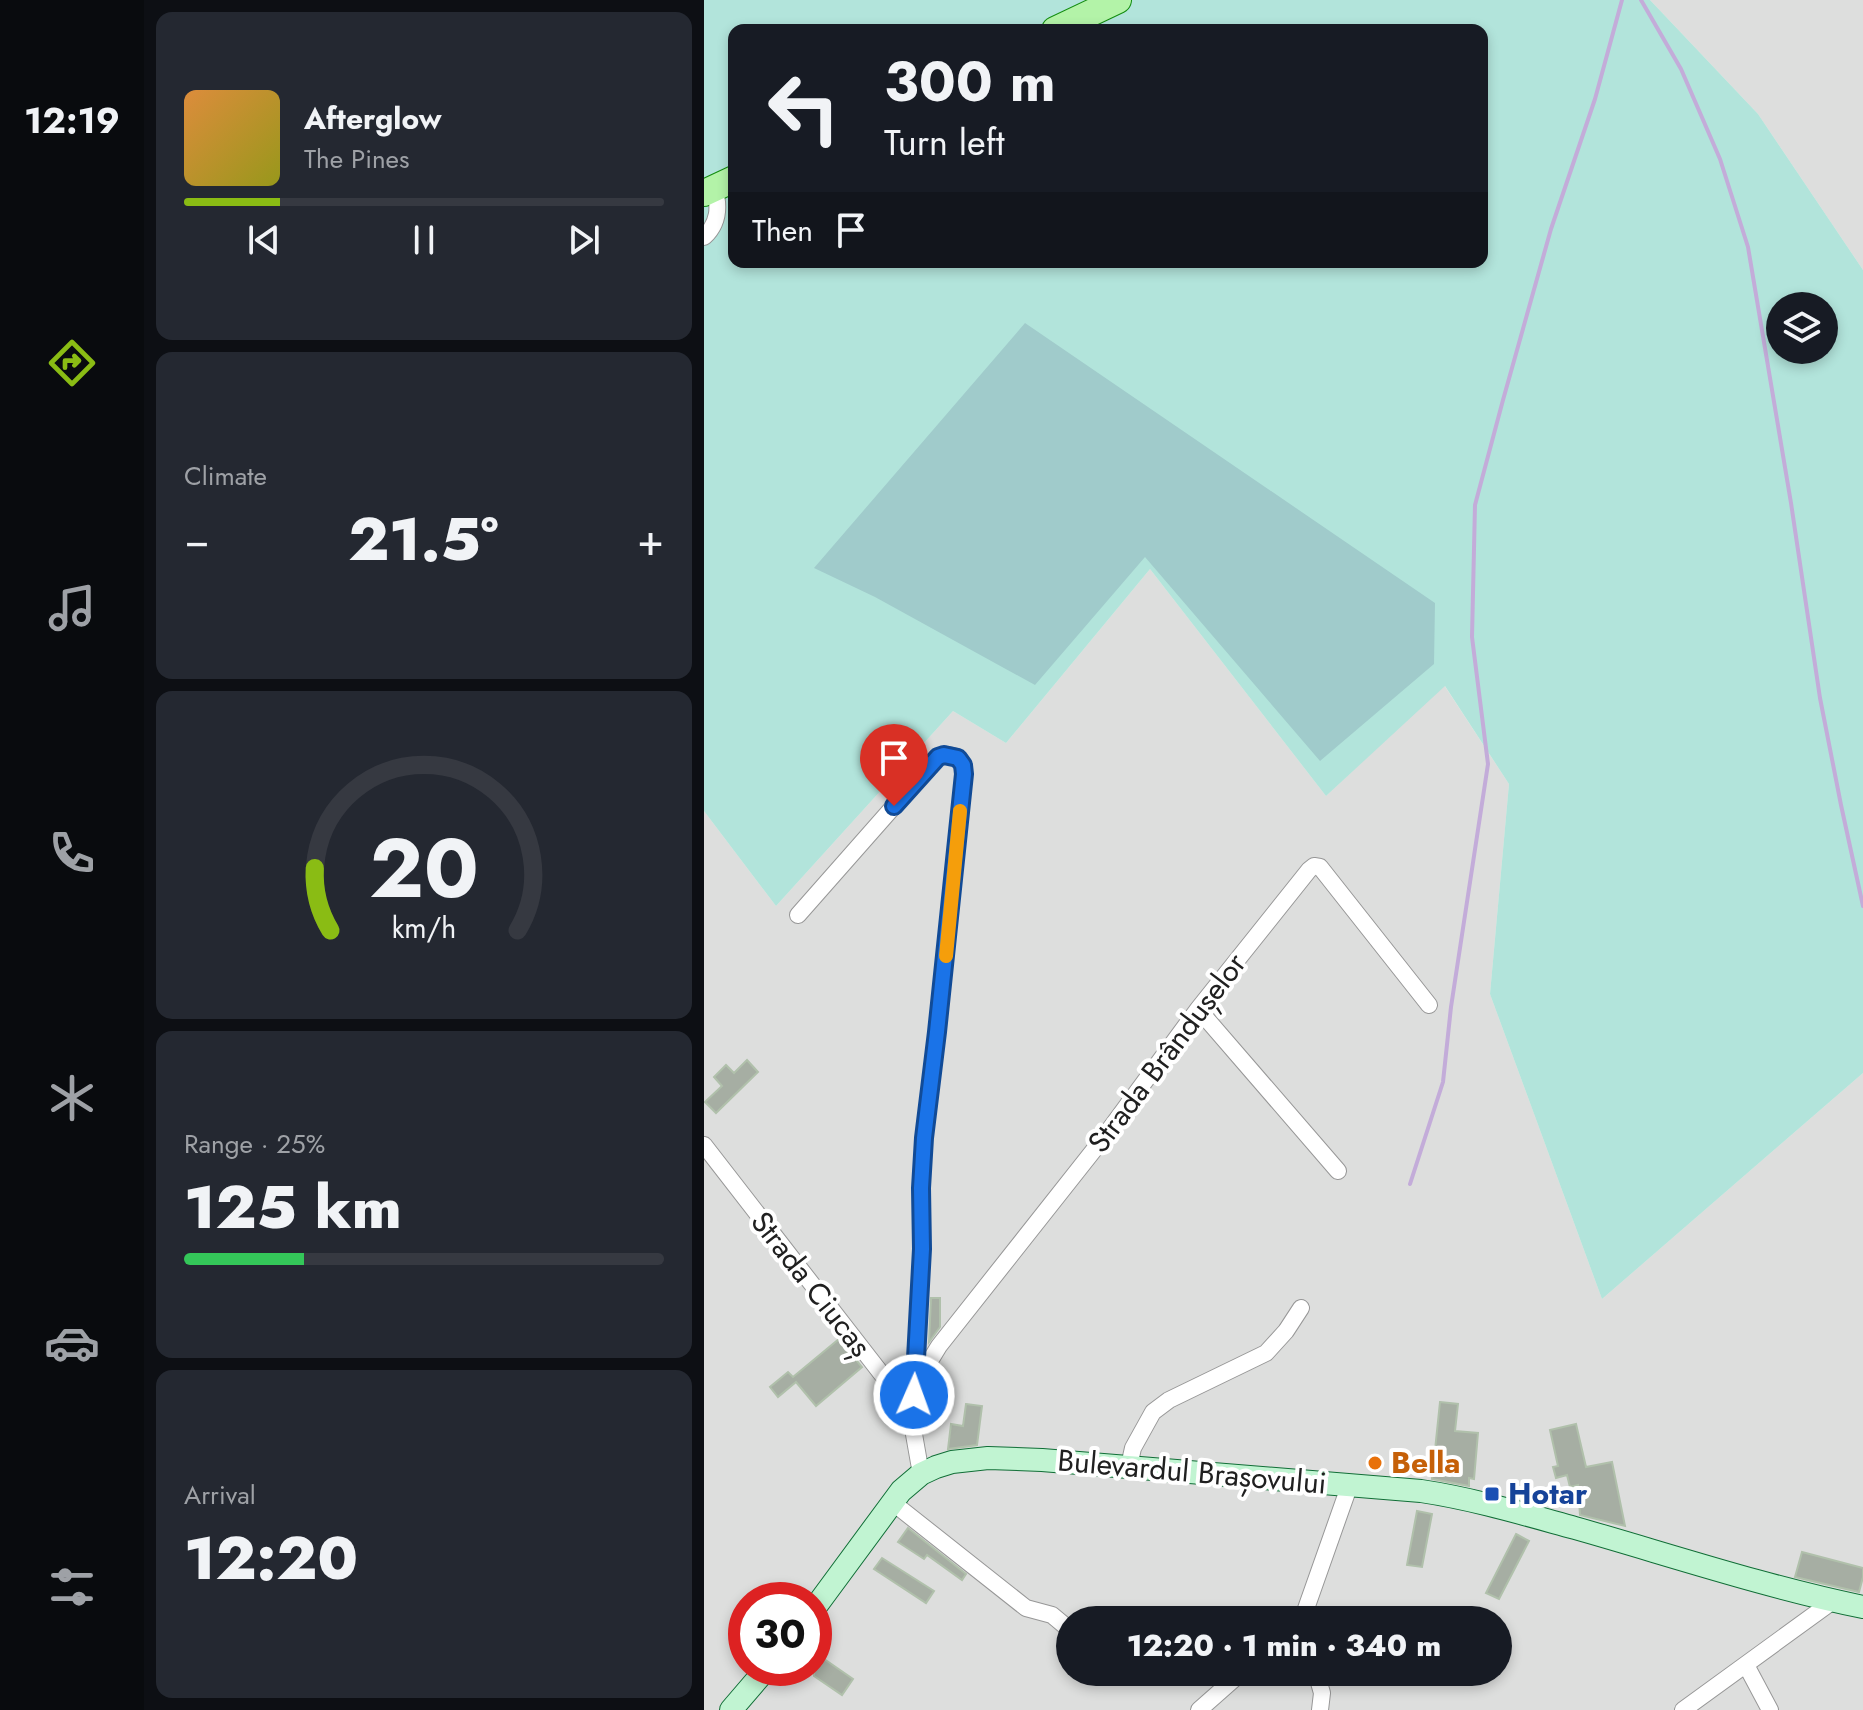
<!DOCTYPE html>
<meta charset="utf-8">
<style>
body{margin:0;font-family:Jost,sans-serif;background:#242831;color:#f1f3f6;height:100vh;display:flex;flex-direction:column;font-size:30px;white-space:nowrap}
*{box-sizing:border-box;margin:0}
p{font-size:26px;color:#9ea1a6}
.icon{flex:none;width:44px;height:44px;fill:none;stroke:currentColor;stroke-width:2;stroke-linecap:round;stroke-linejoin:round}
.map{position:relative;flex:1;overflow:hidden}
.side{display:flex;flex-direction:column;gap:12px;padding:12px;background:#0d0f14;width:560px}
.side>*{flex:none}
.top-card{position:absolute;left:24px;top:24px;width:760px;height:244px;border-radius:16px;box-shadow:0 4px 12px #0003;background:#171b24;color:#f1f3f6;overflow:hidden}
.fabs{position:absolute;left:1062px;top:292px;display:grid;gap:16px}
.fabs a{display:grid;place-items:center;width:72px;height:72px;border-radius:50%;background:#171b24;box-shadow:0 4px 12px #0003;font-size:40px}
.speed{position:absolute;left:24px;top:1582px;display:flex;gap:16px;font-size:40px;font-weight:700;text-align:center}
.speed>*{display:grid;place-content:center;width:104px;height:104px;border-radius:50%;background:#171b24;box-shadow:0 4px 12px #0003;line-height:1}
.speed .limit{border:12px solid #d22;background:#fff;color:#111}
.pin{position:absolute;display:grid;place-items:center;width:68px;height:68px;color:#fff;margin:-82px -34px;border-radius:50% 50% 50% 0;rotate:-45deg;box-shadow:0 0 8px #0007}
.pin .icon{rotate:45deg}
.me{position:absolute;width:88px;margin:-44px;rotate:2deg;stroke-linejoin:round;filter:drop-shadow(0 0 6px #0008)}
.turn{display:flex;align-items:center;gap:28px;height:168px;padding:0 24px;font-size:36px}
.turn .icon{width:104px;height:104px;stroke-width:2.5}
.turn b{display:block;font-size:56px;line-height:68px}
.then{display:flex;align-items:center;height:76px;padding:0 24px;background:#0003;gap:16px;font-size:30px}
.big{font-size:60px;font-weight:800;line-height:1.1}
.side .widget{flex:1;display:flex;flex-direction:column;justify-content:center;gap:12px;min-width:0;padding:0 28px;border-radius:16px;background:#242831}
.side .dial{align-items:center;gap:0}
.dial svg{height:208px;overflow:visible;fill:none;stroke:#363941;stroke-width:7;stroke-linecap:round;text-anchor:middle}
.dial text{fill:#f1f3f6;stroke:none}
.song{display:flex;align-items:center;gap:24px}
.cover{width:96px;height:96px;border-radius:12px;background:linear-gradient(135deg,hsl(30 70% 55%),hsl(60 70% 35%))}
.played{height:8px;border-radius:4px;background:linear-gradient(90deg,#8abc14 20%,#363941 20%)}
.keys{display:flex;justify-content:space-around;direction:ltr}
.heat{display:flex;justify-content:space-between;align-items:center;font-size:44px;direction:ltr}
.charge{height:12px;border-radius:6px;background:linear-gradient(90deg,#34c759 25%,#363941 0)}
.trip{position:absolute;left:352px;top:1606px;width:456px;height:80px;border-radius:40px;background:#171b24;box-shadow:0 4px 12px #0003;font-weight:800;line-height:80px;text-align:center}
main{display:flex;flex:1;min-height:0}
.menu{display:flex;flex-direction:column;width:144px;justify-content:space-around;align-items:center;background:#090b0e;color:#9ea1a6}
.menu .icon{width:56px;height:56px}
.menu .selected{color:#8abc14}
.menu b{font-size:36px;color:#f1f3f6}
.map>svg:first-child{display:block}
</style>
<main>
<nav class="menu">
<b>12:19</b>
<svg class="icon selected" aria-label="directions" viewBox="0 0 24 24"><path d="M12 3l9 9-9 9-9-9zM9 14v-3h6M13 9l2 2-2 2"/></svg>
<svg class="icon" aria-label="music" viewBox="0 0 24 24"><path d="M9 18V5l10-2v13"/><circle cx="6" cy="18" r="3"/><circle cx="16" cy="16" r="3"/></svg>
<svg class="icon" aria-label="phone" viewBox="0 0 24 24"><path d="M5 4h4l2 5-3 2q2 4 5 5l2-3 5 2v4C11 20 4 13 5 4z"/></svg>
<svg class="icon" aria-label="climate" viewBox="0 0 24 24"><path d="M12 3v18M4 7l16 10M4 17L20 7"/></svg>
<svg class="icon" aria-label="car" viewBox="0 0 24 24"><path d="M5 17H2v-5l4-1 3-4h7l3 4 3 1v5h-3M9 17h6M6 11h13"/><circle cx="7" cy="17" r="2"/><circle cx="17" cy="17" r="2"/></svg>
<svg class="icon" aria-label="filters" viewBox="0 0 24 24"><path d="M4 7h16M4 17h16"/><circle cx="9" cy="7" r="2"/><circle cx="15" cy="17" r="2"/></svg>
</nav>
<section class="side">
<div class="widget">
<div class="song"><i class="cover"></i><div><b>Afterglow</b><p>The Pines</p></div></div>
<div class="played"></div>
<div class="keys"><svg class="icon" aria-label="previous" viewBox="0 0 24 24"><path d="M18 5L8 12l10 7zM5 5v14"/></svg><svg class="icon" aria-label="pause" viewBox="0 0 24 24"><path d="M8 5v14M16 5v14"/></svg><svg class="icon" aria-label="next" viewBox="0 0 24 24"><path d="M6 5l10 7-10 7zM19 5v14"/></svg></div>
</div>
<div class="widget"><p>Climate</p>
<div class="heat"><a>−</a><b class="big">21.5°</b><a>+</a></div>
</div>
<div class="widget dial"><svg viewBox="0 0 100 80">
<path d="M14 69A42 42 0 1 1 86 69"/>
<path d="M14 69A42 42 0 0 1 8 45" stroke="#8abc14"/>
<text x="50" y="56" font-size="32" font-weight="700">20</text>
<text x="50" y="72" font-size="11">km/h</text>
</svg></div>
<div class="widget"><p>Range · 25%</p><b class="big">125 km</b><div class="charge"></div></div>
<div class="widget"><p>Arrival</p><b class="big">12:20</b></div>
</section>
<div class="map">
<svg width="1159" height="1710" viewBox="0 0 1159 1710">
<rect width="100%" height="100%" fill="#e8efe7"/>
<path fill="#dddedd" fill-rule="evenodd" d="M946,0H1159V270L1054,114Z
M446,569L622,796L740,685L805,784L786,994L898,1299L1159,1073V1710H0V811L72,906L249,711L302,743ZM42,1600H110V1668H42ZM366,1620H794V1672H366Z"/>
<path fill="#b2e4db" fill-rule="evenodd" d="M0,0H946L1054,114L1159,270V1073L898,1299L786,994L805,784L741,686L622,796L446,569L302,743L249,711L72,906L0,811ZM30,30H778V262H30ZM1076,306H1120V350H1076Z"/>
<path fill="#a0cbcb" d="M321,323L731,603L730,664L616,761L441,557L331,685L171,597L110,568Z"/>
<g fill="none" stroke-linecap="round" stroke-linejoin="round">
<path stroke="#c3acd9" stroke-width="4" d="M937,0L977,69L1016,159L1044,247L1087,503L1116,698L1137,805L1159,906
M706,1184L739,1082L747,1007L784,764L768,637L771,505L799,400L847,229L891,99L918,0"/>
</g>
<path fill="#a6aea3" stroke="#b0c0ab" stroke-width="2" d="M43,1060L54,1072L12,1113L1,1102L18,1086L10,1077L22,1065L30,1073Z
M227,1298H236V1327L225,1342Z
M135,1339L158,1367L112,1406L92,1382L74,1397L66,1387L84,1372L89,1377Z
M736,1402L754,1404L751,1431L774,1433L770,1479L765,1478V1486L728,1479Z
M262,1404L278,1406L273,1445L244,1449L247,1424L259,1426Z
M872,1424L882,1467L908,1462L921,1526L876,1515L874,1485L866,1487L863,1475L852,1478L849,1467L854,1466L846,1430Z
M713,1511L728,1514L718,1567L703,1565Z
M204,1528L262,1574L258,1580L223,1555L220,1559L194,1542Z
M812,1534L825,1541L795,1599L782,1593Z
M1098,1552L1159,1568V1577L1155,1592L1091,1577Z
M178,1558L230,1591L222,1603L170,1569Z
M110,1652L149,1679L138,1695L110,1676Z"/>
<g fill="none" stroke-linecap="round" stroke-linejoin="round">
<g stroke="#979797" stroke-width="18">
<path id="street" d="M0,237C15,223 16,207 10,188
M94,915L228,763C237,754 243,753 254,758L259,765L260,774L233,1032L220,1138L217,1188L218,1249L211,1387L209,1401L203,1410
M494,1009L634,1171
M0,1145L197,1399L208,1423L217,1474
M213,1382L235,1346L397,1141L494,1009L605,870L610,866L616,867L725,1005
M425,1466L429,1448L449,1412L465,1400L562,1353L582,1331L597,1308
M188,1502L322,1608L348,1615L366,1630
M598,1620L646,1484
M1042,1665L1066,1710
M612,1672L618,1693L616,1710
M495,1710L538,1672
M979,1710L1129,1601"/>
</g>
<g stroke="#106e36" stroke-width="24">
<path id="secondary" d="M110,1609L197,1491L217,1474L232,1467L248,1462L284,1458L338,1460L717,1491C770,1499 820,1514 871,1528C966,1555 1062,1587 1159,1607
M27,1710L63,1668"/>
</g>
<g stroke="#138d0f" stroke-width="28">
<path id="primary" d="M351,30L414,0
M0,193L30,179"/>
</g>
<use href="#street" stroke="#fff" stroke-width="16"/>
<use href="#secondary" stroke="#c1f4d2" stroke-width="22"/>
<use href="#primary" stroke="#b3f3a8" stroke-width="26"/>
</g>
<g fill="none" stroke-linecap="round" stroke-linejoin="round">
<g stroke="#114b97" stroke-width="20">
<path id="route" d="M190,806L234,757L240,755L254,758L259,765L260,774L233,1032L220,1138L217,1188L218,1249L210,1395"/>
</g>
<use href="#route" stroke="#1a73e8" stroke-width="14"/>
<path stroke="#f59e0b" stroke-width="14" d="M242,956L256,811"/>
</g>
<circle fill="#e8710a" stroke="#fff" stroke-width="3" cx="671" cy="1463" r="8"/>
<rect fill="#1a4fb4" stroke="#fff" stroke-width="3" x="780" y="1486" width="16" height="16" rx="4"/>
<g text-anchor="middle" stroke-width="8" stroke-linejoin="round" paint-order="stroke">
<g font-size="30" fill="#202020" stroke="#fff">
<text transform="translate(463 1053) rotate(-53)" y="10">Strada Brândușelor</text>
<text transform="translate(107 1284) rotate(52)" y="10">Strada Ciucaș</text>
<text transform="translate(488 1472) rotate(5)" y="10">Bulevardul Brașovului</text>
</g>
<g font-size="30" font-weight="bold" fill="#c56008" stroke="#fff" text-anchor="start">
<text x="687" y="1473">Bella</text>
</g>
<g font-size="30" font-weight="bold" fill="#164399" stroke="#fff" text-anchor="start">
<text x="804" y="1504">Hotar</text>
</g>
</g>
</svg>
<div class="fabs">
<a><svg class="icon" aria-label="layers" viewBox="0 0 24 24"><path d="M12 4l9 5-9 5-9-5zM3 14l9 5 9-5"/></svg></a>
</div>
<div class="speed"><div class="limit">30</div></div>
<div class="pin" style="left:190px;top:806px;background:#d93025"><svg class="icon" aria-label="arrive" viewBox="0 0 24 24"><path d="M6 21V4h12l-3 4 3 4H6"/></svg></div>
<svg class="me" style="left:210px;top:1395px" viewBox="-20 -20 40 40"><circle r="17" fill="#1a73e8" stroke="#fff" stroke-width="3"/><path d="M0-11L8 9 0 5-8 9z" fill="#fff"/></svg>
<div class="trip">12:20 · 1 min · 340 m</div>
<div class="top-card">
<div class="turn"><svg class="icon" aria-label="left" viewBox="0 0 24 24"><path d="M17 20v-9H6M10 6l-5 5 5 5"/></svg><div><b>300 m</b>Turn left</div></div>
<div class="then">Then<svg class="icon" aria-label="arrive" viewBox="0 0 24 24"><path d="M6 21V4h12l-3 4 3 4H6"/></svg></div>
</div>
</div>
</main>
